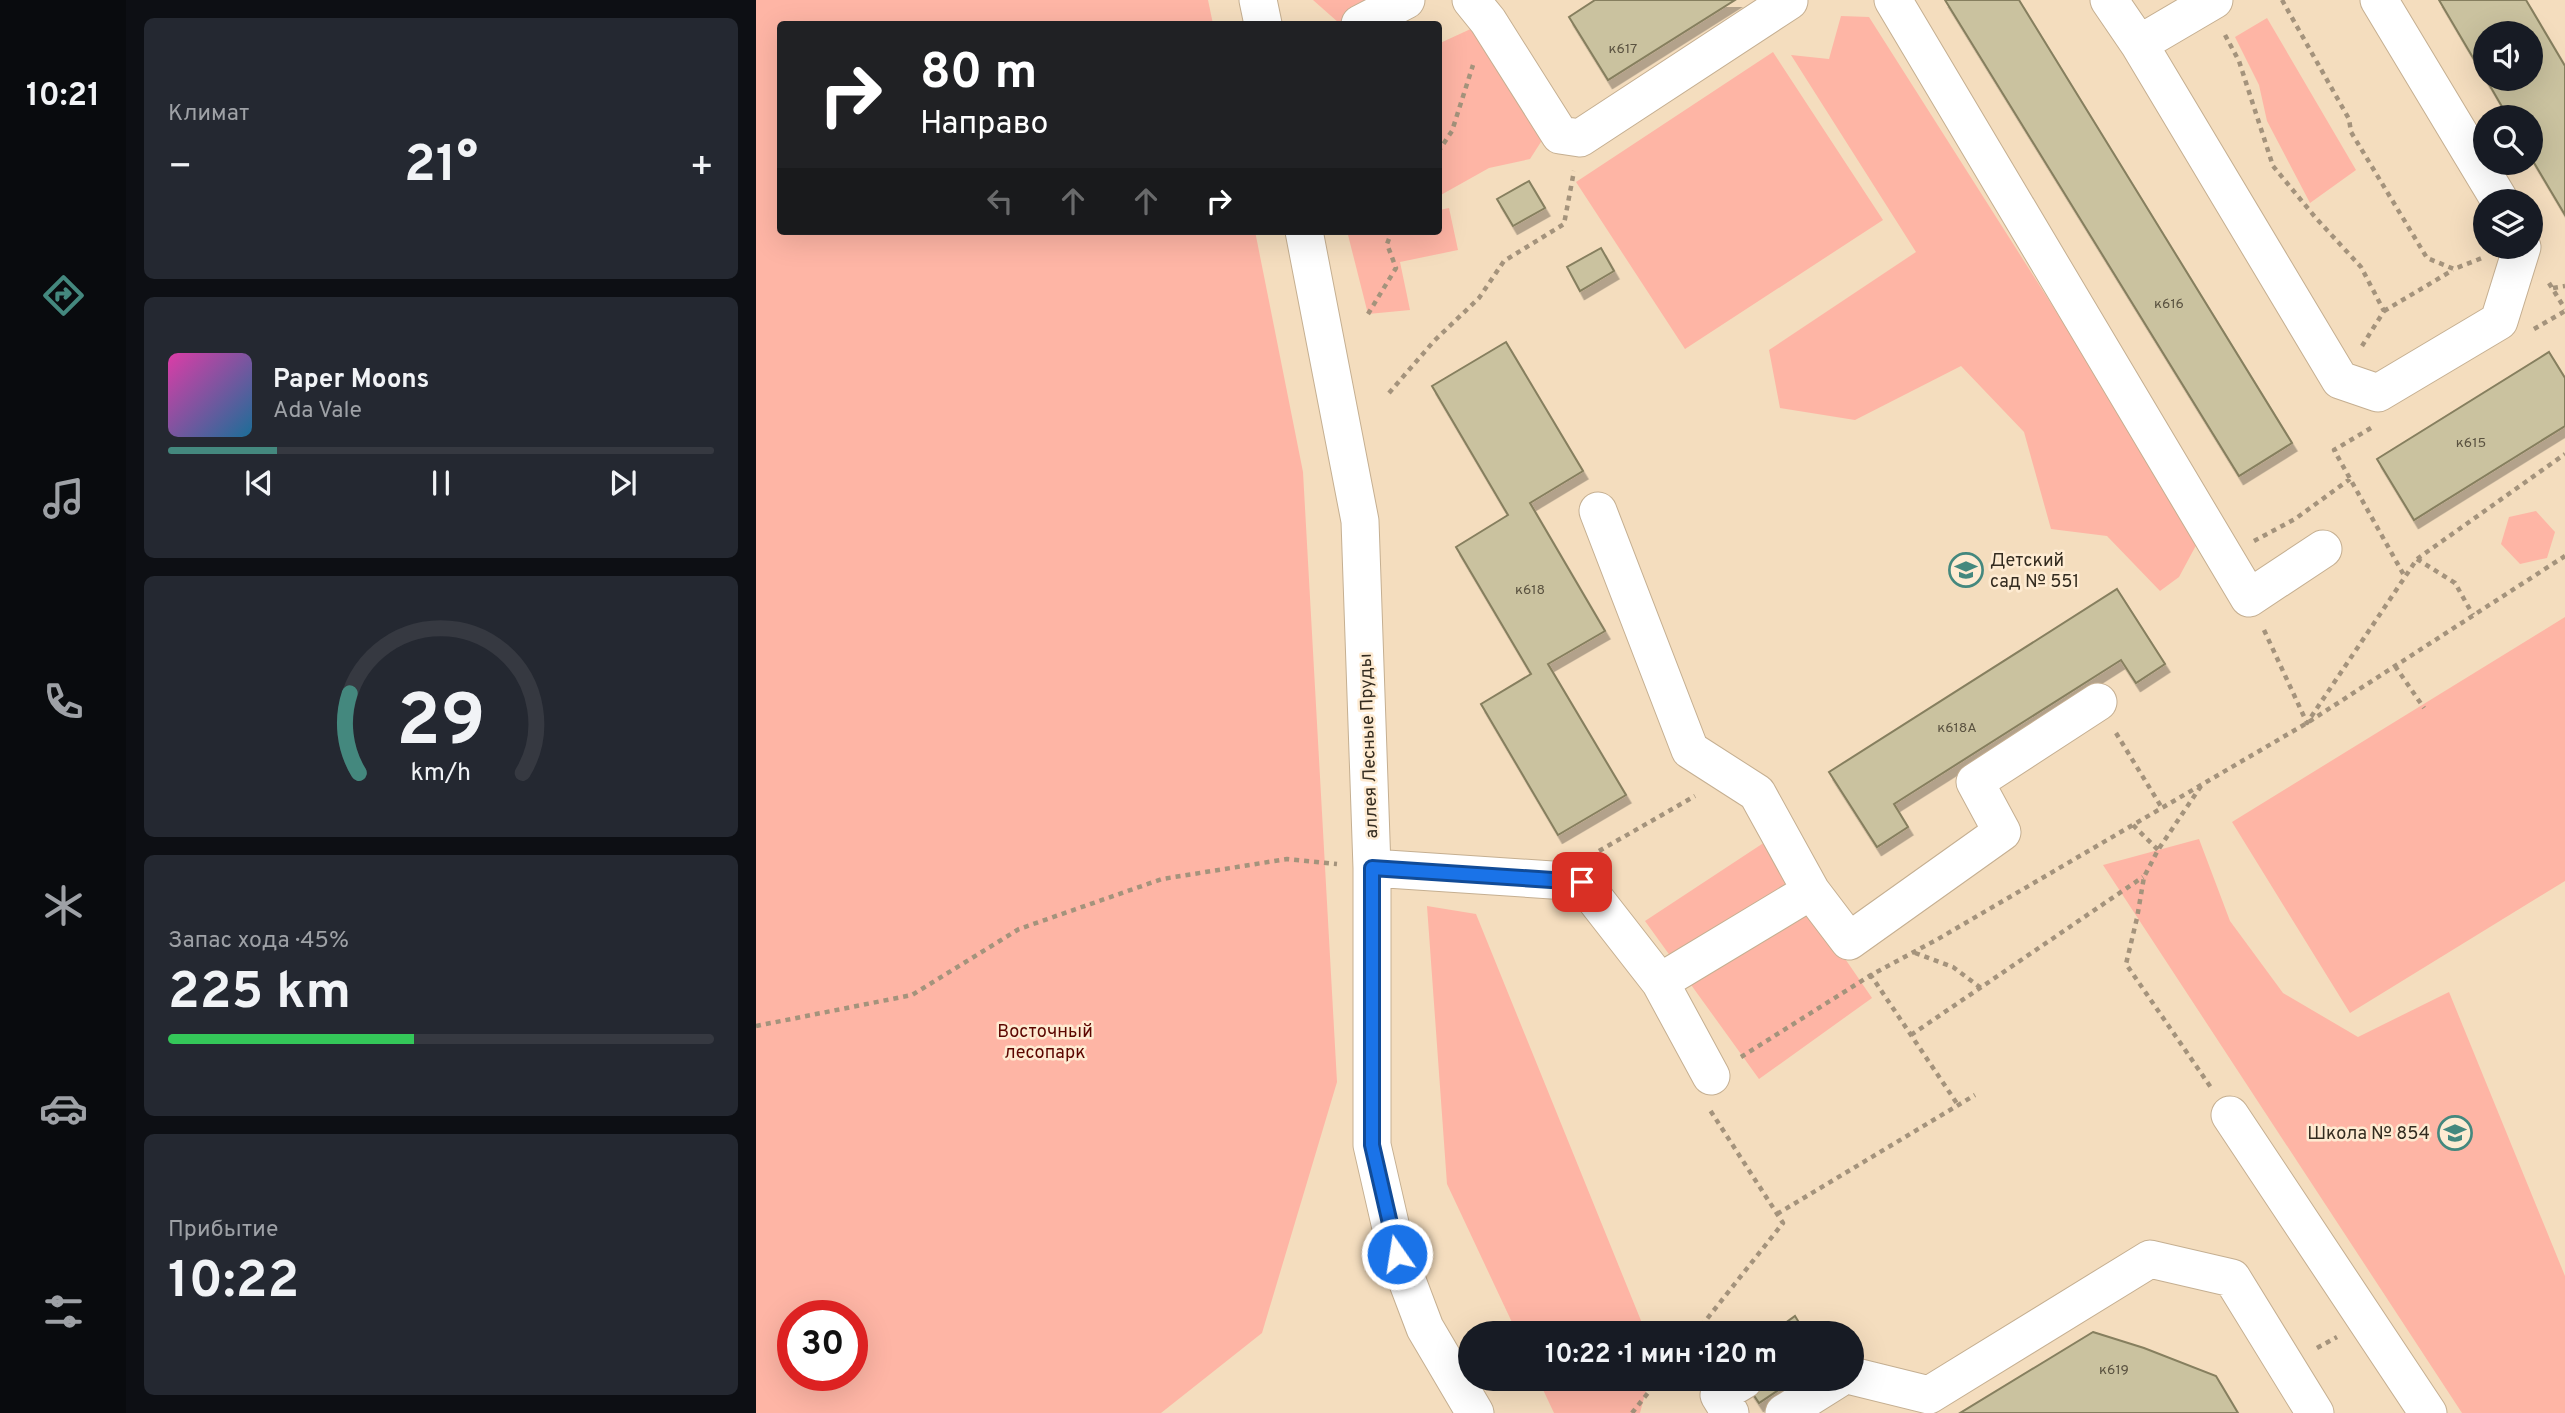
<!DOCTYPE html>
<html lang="ru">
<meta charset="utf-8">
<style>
body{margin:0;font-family:Overpass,sans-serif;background:#242831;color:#f1f3f6;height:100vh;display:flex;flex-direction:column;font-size:26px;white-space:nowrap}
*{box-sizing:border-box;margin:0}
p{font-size:23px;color:#9ea1a6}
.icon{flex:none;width:38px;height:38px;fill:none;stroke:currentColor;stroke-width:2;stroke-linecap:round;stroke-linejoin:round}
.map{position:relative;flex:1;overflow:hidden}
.drawer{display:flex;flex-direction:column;gap:18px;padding:18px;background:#0d0f14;width:630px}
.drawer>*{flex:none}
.top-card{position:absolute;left:21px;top:21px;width:665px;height:214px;border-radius:7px;box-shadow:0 7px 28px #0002;background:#202124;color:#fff;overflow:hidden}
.fabs{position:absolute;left:1717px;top:21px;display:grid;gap:14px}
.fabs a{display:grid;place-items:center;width:70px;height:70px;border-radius:50%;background:#171b24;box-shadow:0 7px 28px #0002;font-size:35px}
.speed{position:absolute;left:21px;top:1300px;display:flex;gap:14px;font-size:35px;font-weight:700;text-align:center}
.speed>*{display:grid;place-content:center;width:91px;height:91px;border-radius:50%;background:#171b24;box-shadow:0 7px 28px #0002;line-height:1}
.speed .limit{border:10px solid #d22;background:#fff;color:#111}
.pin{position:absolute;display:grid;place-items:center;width:60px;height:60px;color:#fff;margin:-30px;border-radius:14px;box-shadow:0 4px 10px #0006}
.me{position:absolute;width:77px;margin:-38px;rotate:347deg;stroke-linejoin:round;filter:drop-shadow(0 0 5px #0008)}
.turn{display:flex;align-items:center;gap:24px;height:147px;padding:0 28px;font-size:32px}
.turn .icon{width:91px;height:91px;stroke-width:2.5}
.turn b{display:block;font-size:49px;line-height:60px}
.lanes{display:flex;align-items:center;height:66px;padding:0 28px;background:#0003;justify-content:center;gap:35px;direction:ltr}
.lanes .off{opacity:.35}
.big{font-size:52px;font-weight:700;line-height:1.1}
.drawer .card{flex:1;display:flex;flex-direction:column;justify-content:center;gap:10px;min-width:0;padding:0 24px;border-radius:10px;background:#242831}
.drawer .dial{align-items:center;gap:0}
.dial svg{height:182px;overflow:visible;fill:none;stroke:#363941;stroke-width:7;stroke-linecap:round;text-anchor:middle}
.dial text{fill:#f1f3f6;stroke:none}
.song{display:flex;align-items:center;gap:21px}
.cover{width:84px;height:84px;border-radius:10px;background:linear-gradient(135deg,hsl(320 70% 55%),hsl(200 70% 35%))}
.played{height:7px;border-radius:4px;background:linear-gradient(90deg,#44887e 20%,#363941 20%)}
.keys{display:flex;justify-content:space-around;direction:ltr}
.heat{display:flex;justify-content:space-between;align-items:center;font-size:38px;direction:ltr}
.charge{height:10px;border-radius:5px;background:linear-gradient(90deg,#34c759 45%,#363941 0)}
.trip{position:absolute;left:702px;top:1321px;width:406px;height:70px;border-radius:35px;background:#171b24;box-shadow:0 7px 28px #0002;font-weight:700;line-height:70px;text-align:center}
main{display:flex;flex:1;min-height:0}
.tab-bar{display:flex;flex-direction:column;width:126px;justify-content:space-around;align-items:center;background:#090b0e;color:#9ea1a6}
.tab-bar .icon{width:49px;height:49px}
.tab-bar .active{color:#44887e}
.tab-bar b{font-size:32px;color:#f1f3f6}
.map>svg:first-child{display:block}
</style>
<main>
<nav class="tab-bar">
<b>10:21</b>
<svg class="icon active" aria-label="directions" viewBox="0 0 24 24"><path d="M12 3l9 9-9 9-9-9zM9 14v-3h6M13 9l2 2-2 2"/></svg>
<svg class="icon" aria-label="music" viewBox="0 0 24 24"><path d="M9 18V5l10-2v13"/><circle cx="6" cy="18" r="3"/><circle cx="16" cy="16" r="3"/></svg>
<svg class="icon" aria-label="phone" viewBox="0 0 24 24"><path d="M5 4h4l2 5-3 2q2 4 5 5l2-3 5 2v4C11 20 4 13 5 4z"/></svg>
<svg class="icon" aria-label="climate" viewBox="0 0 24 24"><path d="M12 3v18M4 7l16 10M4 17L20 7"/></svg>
<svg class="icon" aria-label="car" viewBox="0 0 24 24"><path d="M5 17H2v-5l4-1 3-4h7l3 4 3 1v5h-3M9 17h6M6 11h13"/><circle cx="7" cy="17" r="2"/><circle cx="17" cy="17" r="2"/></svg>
<svg class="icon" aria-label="filters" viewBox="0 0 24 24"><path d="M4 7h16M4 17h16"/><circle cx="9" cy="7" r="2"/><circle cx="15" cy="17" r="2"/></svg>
</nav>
<section class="drawer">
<div class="card"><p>Климат</p>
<div class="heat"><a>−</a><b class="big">21°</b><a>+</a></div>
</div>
<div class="card">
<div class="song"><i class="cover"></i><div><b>Paper Moons</b><p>Ada Vale</p></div></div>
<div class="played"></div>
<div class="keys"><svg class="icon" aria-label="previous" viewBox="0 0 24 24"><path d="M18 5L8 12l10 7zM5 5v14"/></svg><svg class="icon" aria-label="pause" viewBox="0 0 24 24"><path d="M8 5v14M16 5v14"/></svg><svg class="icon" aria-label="next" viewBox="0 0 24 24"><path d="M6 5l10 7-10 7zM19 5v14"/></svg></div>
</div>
<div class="card dial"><svg viewBox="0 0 100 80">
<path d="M14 69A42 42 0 1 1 86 69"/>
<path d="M14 69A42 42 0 0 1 10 34" stroke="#44887e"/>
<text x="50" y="56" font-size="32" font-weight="700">29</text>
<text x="50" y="72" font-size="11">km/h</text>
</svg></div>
<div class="card"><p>Запас хода · 45%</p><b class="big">225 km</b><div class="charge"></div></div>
<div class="card"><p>Прибытие</p><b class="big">10:22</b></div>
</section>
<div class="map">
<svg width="1809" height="1413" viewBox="0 0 1809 1413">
<defs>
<filter id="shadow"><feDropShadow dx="4.5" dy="8" stdDeviation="0" flood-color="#0004"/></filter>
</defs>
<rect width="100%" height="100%" fill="#f4ddbe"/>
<path fill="#feb5a5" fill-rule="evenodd" d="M0,0H452L457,24H24V231H499L547,472L581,1082L506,1333L405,1413H0ZM37,1316H96V1376H37Z
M557,0H629L583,23Z
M1085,16L1113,17L1444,538L1423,577L1404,591L1351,536L1295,529L1268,432L1205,366L1099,420L1024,408L1013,350L1160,252L1035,55L1073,59Z
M1511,18L1600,170L1554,203L1511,121L1503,85L1479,37Z
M732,21L792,131L774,159L733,168L683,196L682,44Z
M1017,52L1127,220L929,349L820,182Z
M693,208L702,250L644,262L654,310L612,314L591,231H682L683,210Z
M1780,511L1799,532L1791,558L1764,564L1745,544L1753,517Z
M1809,617V881L1594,1013L1476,822Z
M1443,839L1474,921L1527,993L1602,1037L1693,992L1809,1276V1413H1706L1347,865Z
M1009,842L1116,998L1003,1079L889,921Z
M671,906L720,914L890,1333H761L691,1184Z
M782,1379H893L884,1413H798Z"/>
<path fill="#cac29f" stroke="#867f5e" stroke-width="2" filter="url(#shadow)" d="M839,0H979L852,80L813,17Z
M1189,0H1263L1536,443L1483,476Z
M1683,0H1770L1809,66V215L1774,156V117H1752L1730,79H1774V33H1729V78Z
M773,181L789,208L757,226L741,199Z
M845,248L858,271L824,291L811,267Z
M750,342L827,471L774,503L849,631L792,664L870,795L802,835L725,704L775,674L700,547L752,515L676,386Z
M1793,352L1809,378V426L1658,520L1621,459Z
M1361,589L1409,664L1380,683L1365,660L1138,804L1152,827L1121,847L1073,772Z
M1039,1316L1050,1334H1014Z
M1337,1332L1388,1348L1460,1376L1482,1413H1204Z
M987,1379H1039L1003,1403Z"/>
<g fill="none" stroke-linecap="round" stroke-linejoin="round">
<g stroke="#c5af91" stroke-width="39">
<path id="minor" d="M502,0L507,24
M715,0L732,21L804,135L824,138L1033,1
M1137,0L1493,598L1567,549
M1353,0L1383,44L1584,380L1622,393L1743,321L1766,247
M1623,0L1744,201
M604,24L650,0
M1383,44L1458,0
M548,231L604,521L616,868V1145L641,1254L669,1328L719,1413
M842,511L934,750L1001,793L1055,891L904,982
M616,868L826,882L904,982L955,1076
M1055,891L1093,941L1246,832L1219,782L1342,702
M1474,1115L1672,1413
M1096,1376L1173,1395L1394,1259L1476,1278L1559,1413
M974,1413L963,1395L988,1380
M1028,1413L1082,1379"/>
</g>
<path stroke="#a4937c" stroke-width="4.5" stroke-dasharray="5 5" stroke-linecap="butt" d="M1526,0L1593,119L1595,132L1671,258L1698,269L1726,258
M1469,35L1483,61L1517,166L1559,217L1605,267L1628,311L1606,346
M682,152L696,131L717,65
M1793,283L1809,309
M1797,288L1809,286
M1628,311L1697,270
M612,314L640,268L631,244L636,231
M1778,329L1809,311
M633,393L678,341L723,298L748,261L808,224L818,171
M1615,428L1578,450L1649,577
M1498,541L1539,519L1594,479
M1661,559L1699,583L1717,615
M1508,630L1551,723L1661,559L1809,454
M1639,666L1668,708
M1360,733L1406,808
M1445,786L1402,850L1388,877L1381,918L1370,964L1456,1089
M1377,825L1402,850
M843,851L939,796
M1159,953L1197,967L1225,988
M1114,974L1202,1105
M0,1026L156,995L263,929L406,879L531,859L581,864
M1155,1035L1387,877
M985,1057L1115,975L1182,939L1551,723L1809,556
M1021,1214L1219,1095
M939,1334L1027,1223L954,1110
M1561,1348L1581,1337
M876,1413L903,1379"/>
<use href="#minor" stroke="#fff" stroke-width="37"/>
</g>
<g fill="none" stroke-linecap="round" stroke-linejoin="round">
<g stroke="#114b97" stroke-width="18">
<path id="route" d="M641,1254L616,1145V868L826,882"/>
</g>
<use href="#route" stroke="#1a73e8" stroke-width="12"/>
</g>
<defs>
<g id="school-ring" transform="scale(1.75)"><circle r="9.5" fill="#feebd2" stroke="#44887e" stroke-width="1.5"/><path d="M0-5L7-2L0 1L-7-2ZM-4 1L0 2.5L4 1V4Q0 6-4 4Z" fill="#44887e"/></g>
</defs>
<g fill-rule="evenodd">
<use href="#school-ring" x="1210" y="570"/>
<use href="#school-ring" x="1699" y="1133"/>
</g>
<g text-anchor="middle" stroke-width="5" stroke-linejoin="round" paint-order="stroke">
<g font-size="14" fill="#5a5240">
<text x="867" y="53">к617</text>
<text x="1413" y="308">к616</text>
<text x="1715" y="447">к615</text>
<text x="774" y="594">к618</text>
<text x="1201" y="732">к618А</text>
<text x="1358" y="1374">к619</text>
</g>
<g font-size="18" fill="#342c20" stroke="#feebd2" text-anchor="start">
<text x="1234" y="566">Детский<tspan x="1234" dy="21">сад № 551</tspan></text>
<text x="1674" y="1139" text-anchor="end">Школа № 854</text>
</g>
<g font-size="18" fill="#342c20" stroke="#feebd2">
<text transform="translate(612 746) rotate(-92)" y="6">аллея Лесные Пруды</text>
</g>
<g font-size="18" fill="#5c0600" stroke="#feebd2">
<text x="289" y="1037">Восточный<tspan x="289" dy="21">лесопарк</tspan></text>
</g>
</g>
</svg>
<div class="fabs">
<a><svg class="icon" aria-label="sound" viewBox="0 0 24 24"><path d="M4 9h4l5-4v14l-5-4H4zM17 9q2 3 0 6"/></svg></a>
<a><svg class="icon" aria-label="search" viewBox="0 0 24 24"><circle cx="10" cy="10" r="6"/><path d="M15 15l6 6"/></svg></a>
<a><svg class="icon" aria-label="layers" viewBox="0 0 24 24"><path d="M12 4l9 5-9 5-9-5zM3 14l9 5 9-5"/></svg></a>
</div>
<div class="speed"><div class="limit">30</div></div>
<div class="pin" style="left:826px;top:882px;background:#d93025"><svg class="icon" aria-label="arrive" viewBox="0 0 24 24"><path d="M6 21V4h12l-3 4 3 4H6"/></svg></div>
<svg class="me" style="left:641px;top:1254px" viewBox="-20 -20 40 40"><circle r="17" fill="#1a73e8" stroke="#fff" stroke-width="3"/><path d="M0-11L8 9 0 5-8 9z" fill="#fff"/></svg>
<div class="trip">10:22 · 1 мин · 120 m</div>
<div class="top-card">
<div class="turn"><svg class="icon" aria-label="right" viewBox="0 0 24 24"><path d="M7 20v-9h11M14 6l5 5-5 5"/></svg><div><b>80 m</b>Направо</div></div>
<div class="lanes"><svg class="icon off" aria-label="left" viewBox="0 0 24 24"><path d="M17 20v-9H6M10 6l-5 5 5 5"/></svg><svg class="icon off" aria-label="ahead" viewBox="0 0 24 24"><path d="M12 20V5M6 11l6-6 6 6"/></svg><svg class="icon off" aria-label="ahead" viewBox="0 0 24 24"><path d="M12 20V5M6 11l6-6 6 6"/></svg><svg class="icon" aria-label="right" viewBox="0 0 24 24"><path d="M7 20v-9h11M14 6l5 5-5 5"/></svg></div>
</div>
</div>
</main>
